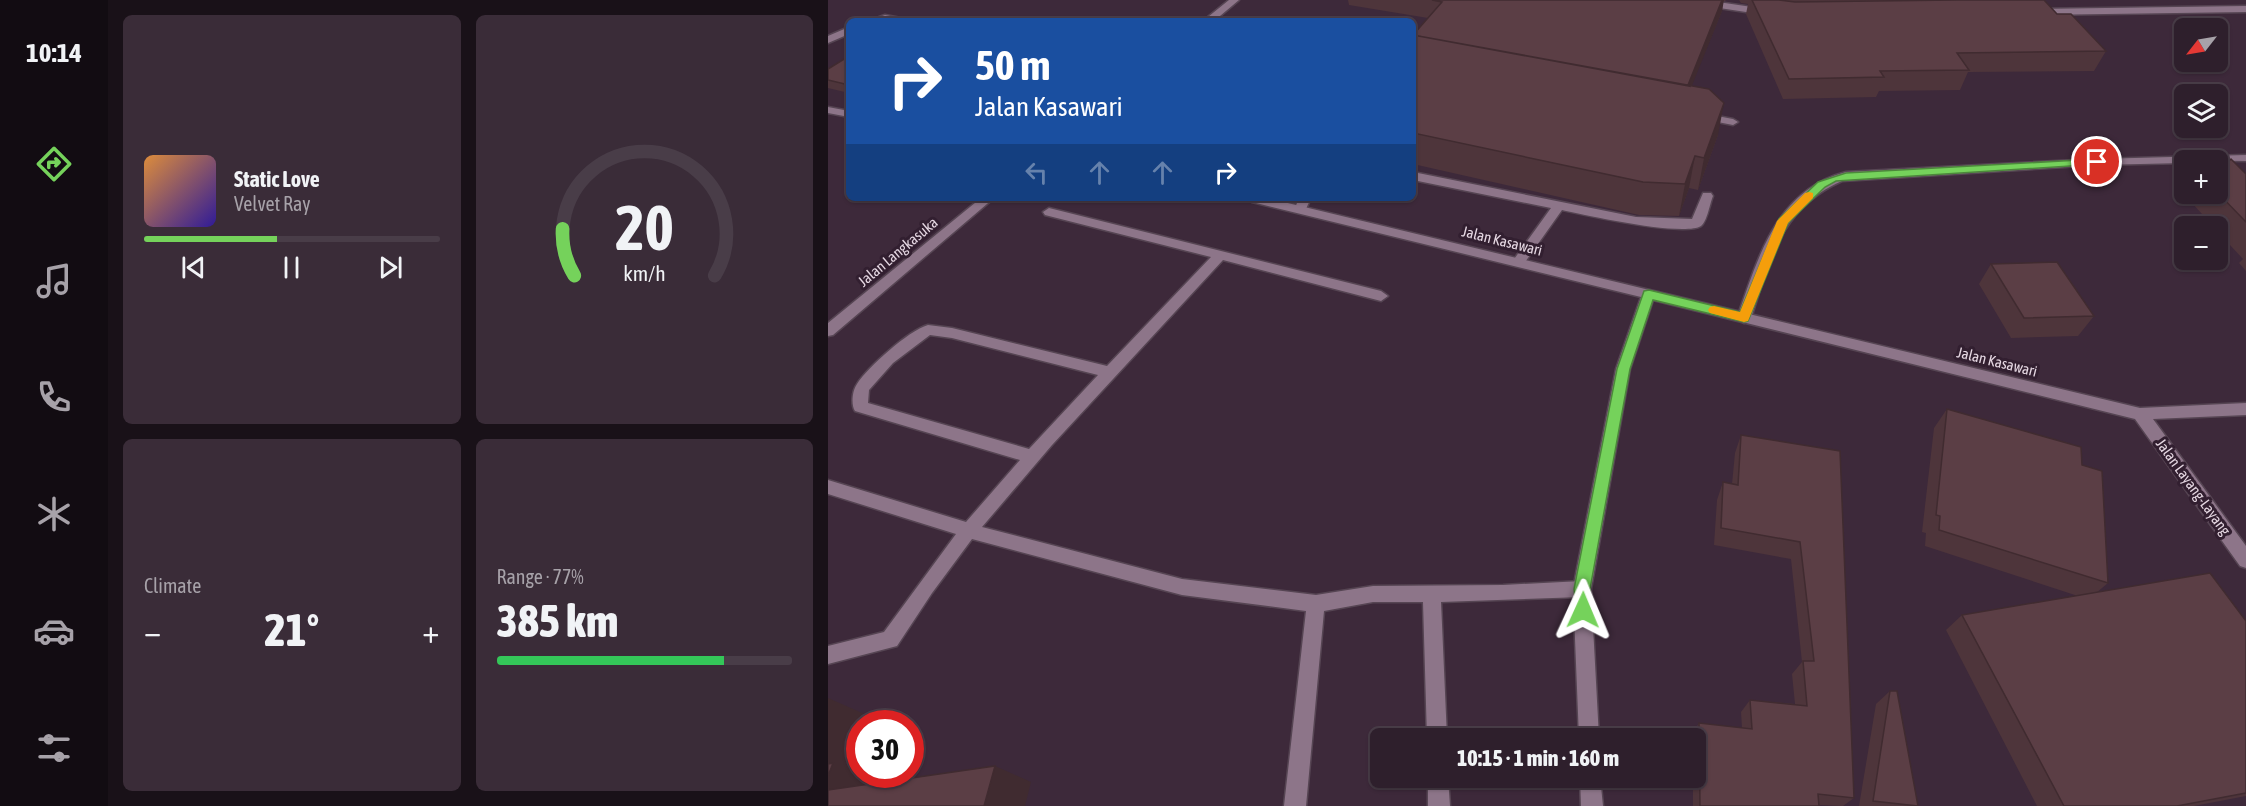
<!DOCTYPE html>
<meta charset="utf-8">
<style>
body{margin:0;font-family:"Asap Condensed",sans-serif;background:#3a2c38;color:#f1f3f6;height:100vh;display:flex;flex-direction:column;font-size:22px;white-space:nowrap}
*{box-sizing:border-box;margin:0}
p{font-size:20px;color:#a7a2a9}
.icon{flex:none;width:33px;height:33px;fill:none;stroke:currentColor;stroke-width:2;stroke-linecap:round;stroke-linejoin:round}
.map{position:relative;flex:1;overflow:hidden}
.drawer{display:flex;flex-direction:column;gap:15px;padding:15px;background:#191118;width:720px}
.drawer>*{flex:none}
.guide{position:absolute;left:18px;top:18px;width:570px;height:183px;border-radius:9px;box-shadow:0 2px 4px #0004,0 0 0 2px #493d48;background:#1a4fa0;color:#fff;overflow:hidden}
.needle{width:39px;rotate:239deg}
.fabs{position:absolute;left:1346px;top:18px;display:grid;gap:12px}
.fabs a{display:grid;place-items:center;width:54px;height:54px;border-radius:9px;background:#2e1f2c;box-shadow:0 2px 4px #0004,0 0 0 2px #493d48;font-size:30px}
.speed{position:absolute;left:18px;top:710px;display:flex;gap:12px;font-size:30px;font-weight:700;text-align:center}
.speed>*{display:grid;place-content:center;width:78px;height:78px;border-radius:50%;background:#2e1f2c;box-shadow:0 2px 4px #0004,0 0 0 2px #493d48;line-height:1}
.speed .limit{border:9px solid #d22;background:#fff;color:#111}
.pin{position:absolute;display:grid;place-items:center;width:51px;height:51px;color:#fff;margin:-26px;border:3px solid #fff;border-radius:50%;box-shadow:0 2px 6px #0007}
.me{position:absolute;width:66px;margin:-33px;rotate:1deg;stroke-linejoin:round;filter:drop-shadow(0 0 4px #0008)}
.turn{display:flex;align-items:center;gap:21px;height:126px;padding:0 30px;font-size:27px}
.turn .icon{width:78px;height:78px;stroke-width:2.5}
.turn b{display:block;font-size:42px;line-height:51px}
.lanes{display:flex;align-items:center;height:57px;padding:0 30px;background:#0003;justify-content:center;gap:30px;direction:ltr}
.lanes .off{opacity:.35}
.big{font-size:45px;font-weight:800;line-height:1.1}
.drawer .widget{flex:1;display:flex;flex-direction:column;justify-content:center;gap:9px;min-width:0;padding:0 21px;border-radius:9px;background:#3a2c38}
.drawer .dial{align-items:center;gap:0}
.dial svg{height:156px;overflow:visible;fill:none;stroke:#493d48;stroke-width:7;stroke-linecap:round;text-anchor:middle}
.dial text{fill:#f1f3f6;stroke:none}
.song{display:flex;align-items:center;gap:18px}
.cover{width:72px;height:72px;border-radius:9px;background:linear-gradient(135deg,hsl(30 70% 55%),hsl(250 70% 35%))}
.played{height:6px;border-radius:3px;background:linear-gradient(90deg,#75d25b 45%,#493d48 45%)}
.keys{display:flex;justify-content:space-around;direction:ltr}
.heat{display:flex;justify-content:space-between;align-items:center;font-size:33px;direction:ltr}
.charge{height:9px;border-radius:4px;background:linear-gradient(90deg,#34c759 77%,#493d48 0)}
.drawer .tiles{flex:1;display:grid;gap:15px;grid-template-columns:repeat(2,1fr)}
.trip{position:absolute;left:542px;top:728px;width:336px;height:60px;border-radius:9px;background:#2e1f2c;box-shadow:0 2px 4px #0004,0 0 0 2px #493d48;font-weight:800;line-height:60px;text-align:center}
main{display:flex;flex:1;min-height:0}
.dock{display:flex;flex-direction:column;width:108px;justify-content:space-around;align-items:center;background:#120c12;color:#a7a2a9}
.dock .icon{width:42px;height:42px}
.dock .active{color:#75d25b}
.dock b{font-size:27px;color:#f1f3f6}
.map>svg:first-child{display:block}
</style>
<main>
<nav class="dock">
<b>10:14</b>
<svg class="icon active" aria-label="directions" viewBox="0 0 24 24"><path d="M12 3l9 9-9 9-9-9zM9 14v-3h6M13 9l2 2-2 2"/></svg>
<svg class="icon" aria-label="music" viewBox="0 0 24 24"><path d="M9 18V5l10-2v13"/><circle cx="6" cy="18" r="3"/><circle cx="16" cy="16" r="3"/></svg>
<svg class="icon" aria-label="phone" viewBox="0 0 24 24"><path d="M5 4h4l2 5-3 2q2 4 5 5l2-3 5 2v4C11 20 4 13 5 4z"/></svg>
<svg class="icon" aria-label="climate" viewBox="0 0 24 24"><path d="M12 3v18M4 7l16 10M4 17L20 7"/></svg>
<svg class="icon" aria-label="car" viewBox="0 0 24 24"><path d="M5 17H2v-5l4-1 3-4h7l3 4 3 1v5h-3M9 17h6M6 11h13"/><circle cx="7" cy="17" r="2"/><circle cx="17" cy="17" r="2"/></svg>
<svg class="icon" aria-label="filters" viewBox="0 0 24 24"><path d="M4 7h16M4 17h16"/><circle cx="9" cy="7" r="2"/><circle cx="15" cy="17" r="2"/></svg>
</nav>
<section class="drawer">
<div class="tiles">
<div class="widget">
<div class="song"><i class="cover"></i><div><b>Static Love</b><p>Velvet Ray</p></div></div>
<div class="played"></div>
<div class="keys"><svg class="icon" aria-label="previous" viewBox="0 0 24 24"><path d="M18 5L8 12l10 7zM5 5v14"/></svg><svg class="icon" aria-label="pause" viewBox="0 0 24 24"><path d="M8 5v14M16 5v14"/></svg><svg class="icon" aria-label="next" viewBox="0 0 24 24"><path d="M6 5l10 7-10 7zM19 5v14"/></svg></div>
</div>
<div class="widget dial"><svg viewBox="0 0 100 80">
<path d="M14 69A42 42 0 1 1 86 69"/>
<path d="M14 69A42 42 0 0 1 8 45" stroke="#75d25b"/>
<text x="50" y="56" font-size="32" font-weight="700">20</text>
<text x="50" y="72" font-size="11">km/h</text>
</svg></div>
<div class="widget"><p>Climate</p>
<div class="heat"><a>−</a><b class="big">21°</b><a>+</a></div>
</div>
<div class="widget"><p>Range · 77%</p><b class="big">385 km</b><div class="charge"></div></div>
</div>
</section>
<div class="map">
<svg width="1418" height="806" viewBox="0 0 1418 806">
<rect width="100%" height="100%" fill="#3d293a"/>
<g fill="none" stroke-linecap="round" stroke-linejoin="round">
<g stroke="#564553" stroke-width="3">
<path id="service" d="M57,15L78,19L80,21H40Z
M21,27V34L0,43V36Z
M0,107L21,111V117L0,113Z
M873,113L905,119L910,122L905,125L869,118L868,116Z
M1418,155V161L1356,160V163L1269,165L1014,181C952,208 942,260 923,318L916,323L909,318C930,258 948,190 1018,172L1269,159Z
M585,172L808,217L864,219L875,193H883L885,196C882,203 879,222 873,226C855,237 757,215 734,210L695,265L690,266L684,262L723,208L585,180Z
M471,198H483L477,211L473,212L467,208Z
M221,208L553,291L560,296L553,301L395,260L224,445L154,527L354,579L488,595L545,586L675,585L754,581L760,583L763,589L760,595L754,597L613,602L619,738H599L595,602H545L496,611L478,806H456L478,611L354,595L144,539L104,593L69,646L0,664V646L56,632L128,534L0,494V480L138,522L192,460L27,411C23,405 24,391 29,384C40,367 80,331 100,325L124,328L279,366L383,257L217,215L215,212ZM102,335L124,338L270,375L201,449L40,403L41,390L65,363Z
M600,777H620L622,806H600Z"/>
</g>
<g stroke="#564553" stroke-width="3">
<path id="minor" d="M854,0H876L938,9L943,12L938,15L858,3Z
M1418,6V12L1208,15L1203,12L1208,9Z
M418,198H439L1312,408L1418,403V415L1325,419L1418,546V568L1412,566L1307,419L825,300L802,369L763,589L771,738H751L745,589L788,369L813,297L424,202Z
M752,777H772L775,806H753Z"/>
</g>
<g stroke="#564553" stroke-width="3">
<path id="secondary" d="M401,0H411L386,21H375Z
M153,198H166L5,335L0,336V323Z"/>
</g>
<use href="#service" fill="#8d7589" fill-rule="evenodd"/>
<use href="#minor" fill="#8d7589" fill-rule="evenodd"/>
<use href="#secondary" fill="#8d7589" fill-rule="evenodd"/>
</g>
<path fill="#4e353b" d="M520,0H898L897,1H895L894,11L863,86L890,135L870,190L861,188L851,216L811,215L585,164V34L600,18L521,5Z
M911,0H1216L1229,14L1278,51L1266,71L1140,72L1132,90L1051,91L1048,97L955,99L918,14L920,4L913,3Z
M21,56V93L0,88V69Z
M1389,173L1418,174V271L1411,263L1415,259L1389,231V226H1385L1363,202L1370,194H1389Z
M1163,264L1266,316L1250,336L1183,338L1151,284Z
M1119,409L1254,465L1280,583L1268,593L1418,621V796L1366,806H1209L1118,630L1134,615L1250,596L1097,546L1098,533L1094,532L1106,428Z
M913,435L1012,451L1026,798L1015,806L991,805V806H865V777H867V738H864V735L871,723L914,728L913,712L922,700L967,704L964,674L974,662L963,559L886,545L889,500L895,482L904,484L907,453Z
M1062,691L1090,806H1031L1048,704Z"/>
<path fill="#402b30" d="M894,0H896L894,11L863,88L860,85Z
M896,103L890,135L870,190L876,158Z
M867,156L861,188L851,216L857,184Z
M0,698L41,716L38,723H32V741L21,768L32,772V774H38L52,779L43,806L0,793Z
M167,766L203,782L197,806H156Z"/>
<path fill="#5b3e45" stroke="#402b30" stroke-width="1.5" d="M604,0H894L860,85L861,86L585,35L614,2Z
M924,0H951L967,2L1128,0H1216L1229,14H1243L1278,51L1129,53L1141,70L1052,71L1056,77L961,79Z
M585,35L881,89L896,103L876,158L867,156L857,184L815,182L585,133Z
M21,56V85L0,80V69Z
M1403,159L1418,174V222L1389,192V173Z
M1229,262L1266,316L1196,318L1163,264Z
M1119,409L1253,447L1254,465L1274,471L1280,583L1111,530L1112,516L1108,515Z
M913,435L1012,451L1026,798L990,794L991,806H872L871,723L924,729L922,700L979,706L975,661H986L972,542L893,528L895,482L910,485Z
M1382,573L1418,621V793L1349,806H1236L1134,615Z
M1062,691H1069L1090,806L1045,801Z
M5,763L0,776V764Z
M167,766L156,806H0V790Z"/>
<path fill="#75d25b" stroke="#4c883b" stroke-width="1.5" d="M1269,159L1274,162L1273,164L1008,181L997,187L960,223L920,321L916,322L825,300L802,369L762,589L763,610L761,616L755,618L749,616L746,589L789,369L816,291L821,290L912,312L951,219L990,182L1018,173Z"/>
<path fill="#f59e0b" d="M981,192L985,193V198L960,223L920,321L916,322L882,313L880,310L882,307L886,306L912,312L949,221L977,193Z"/>
<g text-anchor="middle" stroke-width="6" stroke-linejoin="round" paint-order="stroke">
<g font-size="15" fill="#e6d8e3" stroke="#321f30">
<text transform="translate(674 241) rotate(14)" y="5">Jalan Kasawari</text>
<text transform="translate(70 252) rotate(-40)" y="5">Jalan Langkasuka</text>
<text transform="translate(1169 362) rotate(14)" y="5">Jalan Kasawari</text>
<text transform="translate(1365 487) rotate(54)" y="5">Jalan Layang-Layang</text>
</g>
</g>
</svg>
<div class="fabs">
<a><svg class="needle" viewBox="-14 -14 28 28"><path d="M0-13l5 13h-10z" fill="#e53935"/><path d="M0 13l5-13h-10z" fill="#a7a2a9"/></svg></a>
<a><svg class="icon" aria-label="layers" viewBox="0 0 24 24"><path d="M12 4l9 5-9 5-9-5zM3 14l9 5 9-5"/></svg></a>
<a>+</a>
<a>−</a>
</div>
<div class="speed"><div class="limit">30</div></div>
<div class="pin" style="left:1269px;top:162px;background:#d93025"><svg class="icon" aria-label="arrive" viewBox="0 0 24 24"><path d="M6 21V4h12l-3 4 3 4H6"/></svg></div>
<svg class="me" style="left:755px;top:610px" viewBox="-20 -20 40 40"><path d="M0-17L14 15 0 8-14 15z" fill="#75d25b" stroke="#fff" stroke-width="4"/></svg>
<div class="trip">10:15 · 1 min · 160 m</div>
<div class="guide">
<div class="turn"><svg class="icon" aria-label="right" viewBox="0 0 24 24"><path d="M7 20v-9h11M14 6l5 5-5 5"/></svg><div><b>50 m</b>Jalan Kasawari</div></div>
<div class="lanes"><svg class="icon off" aria-label="left" viewBox="0 0 24 24"><path d="M17 20v-9H6M10 6l-5 5 5 5"/></svg><svg class="icon off" aria-label="ahead" viewBox="0 0 24 24"><path d="M12 20V5M6 11l6-6 6 6"/></svg><svg class="icon off" aria-label="ahead" viewBox="0 0 24 24"><path d="M12 20V5M6 11l6-6 6 6"/></svg><svg class="icon" aria-label="right" viewBox="0 0 24 24"><path d="M7 20v-9h11M14 6l5 5-5 5"/></svg></div>
</div>
</div>
</main>
